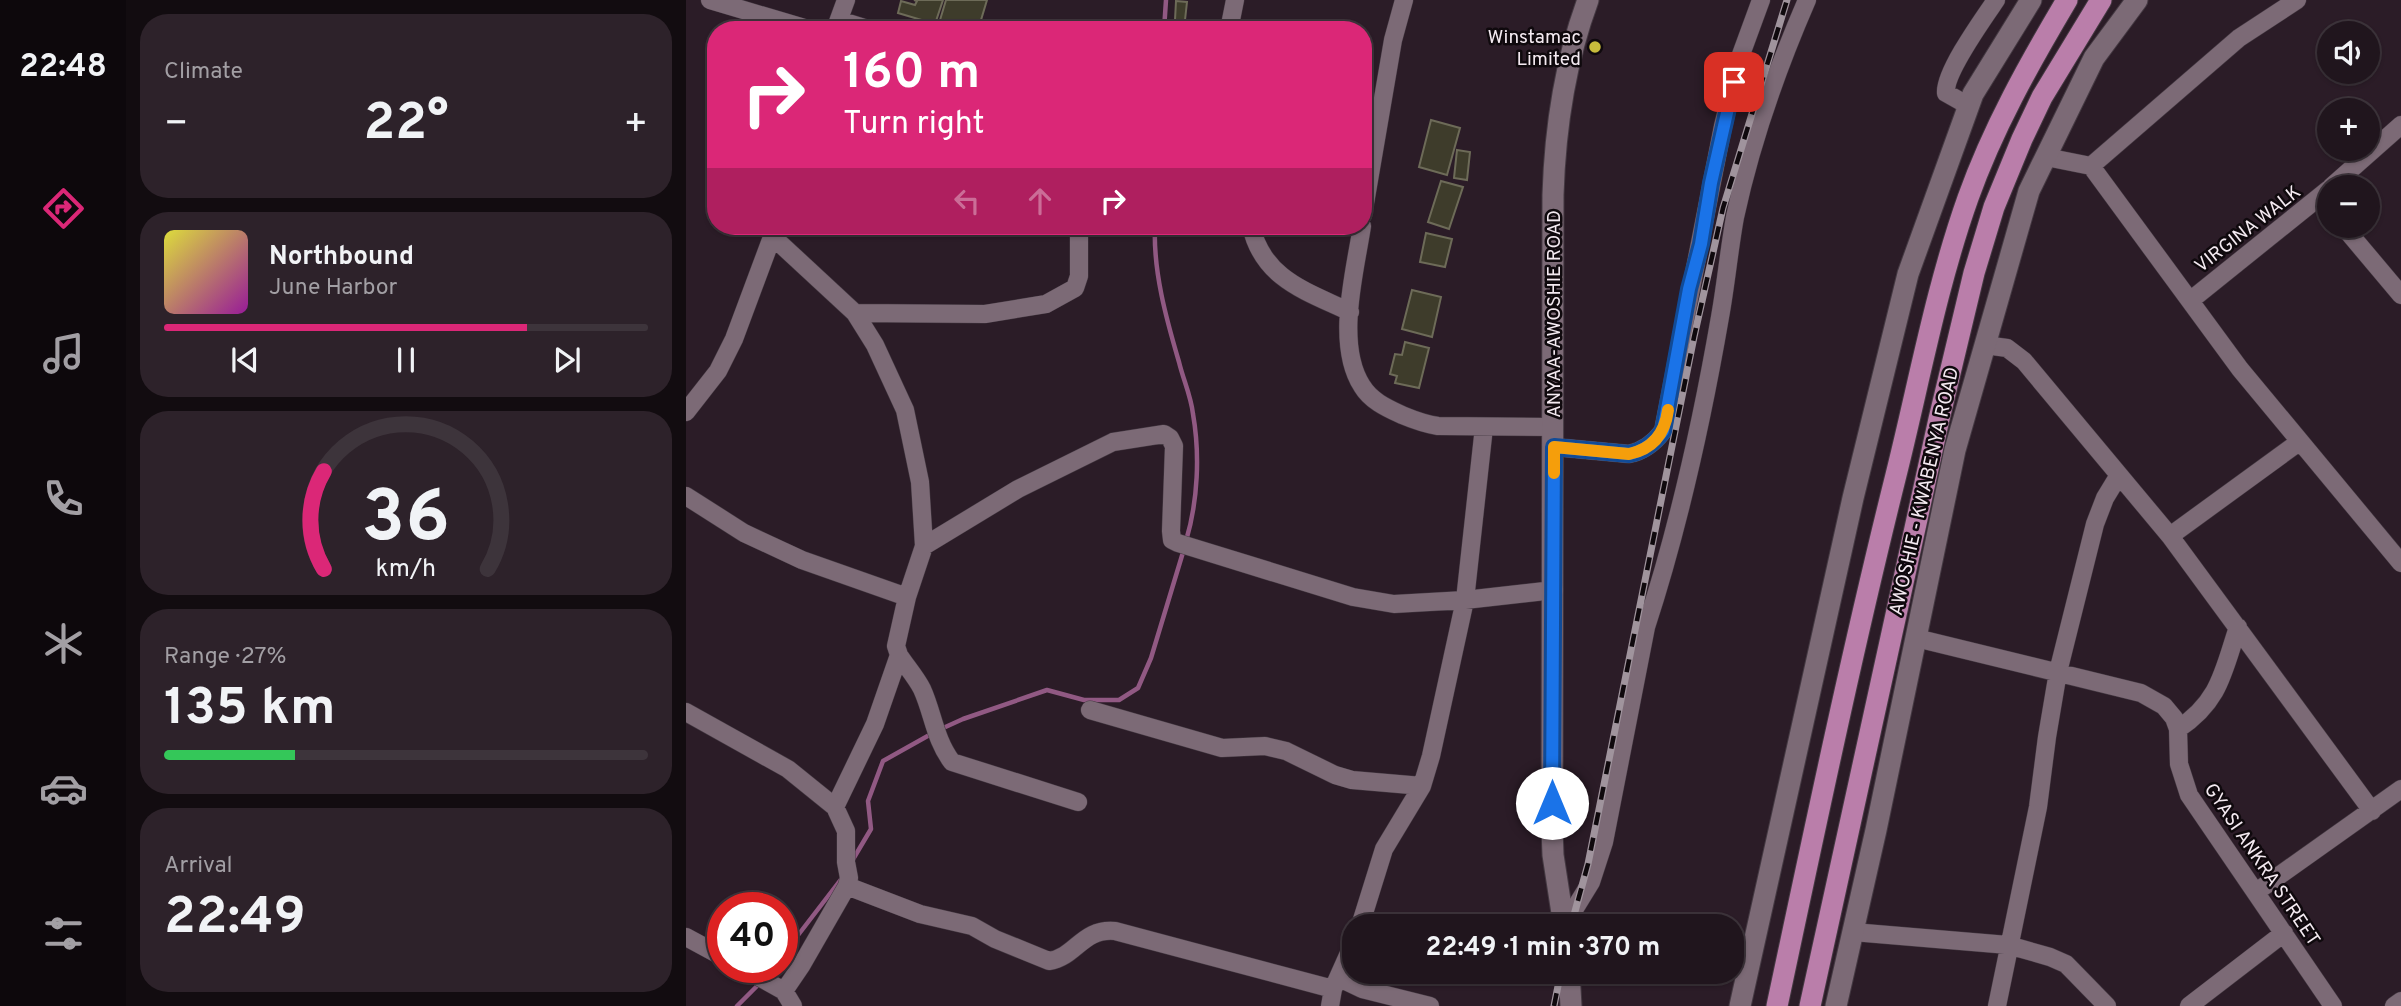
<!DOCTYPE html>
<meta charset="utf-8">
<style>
body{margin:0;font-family:Overpass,sans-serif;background:#2d222a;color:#f1f3f6;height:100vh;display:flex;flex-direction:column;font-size:26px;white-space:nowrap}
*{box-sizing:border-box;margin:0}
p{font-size:23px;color:#a29fa4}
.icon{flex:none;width:38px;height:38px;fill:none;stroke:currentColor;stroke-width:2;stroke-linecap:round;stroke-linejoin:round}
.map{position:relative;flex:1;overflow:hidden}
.sheet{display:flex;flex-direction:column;gap:14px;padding:14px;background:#120c10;width:560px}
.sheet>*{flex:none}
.guide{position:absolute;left:21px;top:21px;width:665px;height:214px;border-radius:28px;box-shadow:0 2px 5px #0004,0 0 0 2px #3d343b;background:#db2777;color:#fff;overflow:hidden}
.tools{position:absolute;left:1631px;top:21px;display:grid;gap:14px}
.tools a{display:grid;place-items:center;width:63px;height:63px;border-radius:50%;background:#20151d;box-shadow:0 2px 5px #0004,0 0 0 2px #3d343b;font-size:35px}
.speed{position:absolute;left:21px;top:892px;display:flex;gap:14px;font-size:35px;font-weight:700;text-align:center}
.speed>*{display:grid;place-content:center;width:91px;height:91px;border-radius:50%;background:#20151d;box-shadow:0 2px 5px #0004,0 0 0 2px #3d343b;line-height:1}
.speed .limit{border:10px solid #d22;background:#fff;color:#111}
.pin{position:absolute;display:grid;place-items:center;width:60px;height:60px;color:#fff;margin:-30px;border-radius:14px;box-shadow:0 4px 10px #0006}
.me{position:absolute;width:77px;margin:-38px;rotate:0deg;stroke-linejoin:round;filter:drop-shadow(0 0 5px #0008)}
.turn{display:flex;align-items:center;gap:24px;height:147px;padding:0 21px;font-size:32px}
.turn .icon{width:91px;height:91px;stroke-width:2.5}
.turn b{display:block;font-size:49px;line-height:60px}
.lanes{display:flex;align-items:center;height:66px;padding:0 21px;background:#0003;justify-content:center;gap:35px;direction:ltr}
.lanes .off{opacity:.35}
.big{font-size:52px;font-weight:700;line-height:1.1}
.sheet .widget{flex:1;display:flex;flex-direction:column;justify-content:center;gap:10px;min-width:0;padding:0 24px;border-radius:28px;background:#2d222a}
.sheet .dial{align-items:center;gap:0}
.dial svg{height:182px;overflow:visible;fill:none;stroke:#3d343b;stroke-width:7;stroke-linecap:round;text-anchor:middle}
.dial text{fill:#f1f3f6;stroke:none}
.song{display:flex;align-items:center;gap:21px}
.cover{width:84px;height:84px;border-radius:10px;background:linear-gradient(135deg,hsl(60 70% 55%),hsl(300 70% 35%))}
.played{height:7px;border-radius:4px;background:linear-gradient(90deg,#db2777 75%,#3d343b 75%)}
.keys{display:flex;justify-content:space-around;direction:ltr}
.heat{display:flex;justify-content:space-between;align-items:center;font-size:38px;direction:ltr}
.charge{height:10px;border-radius:5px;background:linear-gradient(90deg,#34c759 27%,#3d343b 0)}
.trip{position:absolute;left:656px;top:914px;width:402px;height:70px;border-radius:28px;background:#20151d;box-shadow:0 2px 5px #0004,0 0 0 2px #3d343b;font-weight:700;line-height:70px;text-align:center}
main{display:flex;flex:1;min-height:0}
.tab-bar{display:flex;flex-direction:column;width:126px;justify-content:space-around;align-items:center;background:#0d080c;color:#a29fa4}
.tab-bar .icon{width:49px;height:49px}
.tab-bar .current{color:#db2777}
.tab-bar b{font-size:32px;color:#f1f3f6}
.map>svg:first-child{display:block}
</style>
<main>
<nav class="tab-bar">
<b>22:48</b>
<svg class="icon current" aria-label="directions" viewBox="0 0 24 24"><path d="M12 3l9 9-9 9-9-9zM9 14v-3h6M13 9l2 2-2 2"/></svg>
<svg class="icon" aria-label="music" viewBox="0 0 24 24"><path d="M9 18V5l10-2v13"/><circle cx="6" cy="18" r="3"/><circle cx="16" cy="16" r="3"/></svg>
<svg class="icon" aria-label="phone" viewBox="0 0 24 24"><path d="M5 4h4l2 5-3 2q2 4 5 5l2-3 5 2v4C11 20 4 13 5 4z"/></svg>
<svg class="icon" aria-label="climate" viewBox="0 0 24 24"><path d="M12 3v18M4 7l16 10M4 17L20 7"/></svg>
<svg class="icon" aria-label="car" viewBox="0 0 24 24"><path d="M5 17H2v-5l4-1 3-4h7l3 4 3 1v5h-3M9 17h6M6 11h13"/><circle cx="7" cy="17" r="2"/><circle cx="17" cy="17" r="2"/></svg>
<svg class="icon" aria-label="filters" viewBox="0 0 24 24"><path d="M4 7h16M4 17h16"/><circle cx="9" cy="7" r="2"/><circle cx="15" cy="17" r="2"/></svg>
</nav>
<section class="sheet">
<div class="widget"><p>Climate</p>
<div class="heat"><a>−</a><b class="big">22°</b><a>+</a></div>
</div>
<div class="widget">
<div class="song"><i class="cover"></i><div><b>Northbound</b><p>June Harbor</p></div></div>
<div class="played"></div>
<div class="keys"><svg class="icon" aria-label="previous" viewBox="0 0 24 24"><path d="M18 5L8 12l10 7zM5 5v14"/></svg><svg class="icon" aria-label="pause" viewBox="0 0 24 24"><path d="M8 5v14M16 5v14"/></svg><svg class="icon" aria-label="next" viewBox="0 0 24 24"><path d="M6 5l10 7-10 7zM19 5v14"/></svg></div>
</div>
<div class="widget dial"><svg viewBox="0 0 100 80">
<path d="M14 69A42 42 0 1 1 86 69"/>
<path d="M14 69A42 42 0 0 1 14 26" stroke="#db2777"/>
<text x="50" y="56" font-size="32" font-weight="700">36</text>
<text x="50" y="72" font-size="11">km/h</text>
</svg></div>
<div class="widget"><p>Range · 27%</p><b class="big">135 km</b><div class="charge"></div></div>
<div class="widget"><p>Arrival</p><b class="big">22:49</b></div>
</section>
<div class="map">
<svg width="1715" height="1006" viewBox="0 0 1715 1006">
<rect width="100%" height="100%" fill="#2b1c27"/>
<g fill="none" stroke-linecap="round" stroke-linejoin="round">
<path stroke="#915983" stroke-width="4.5" d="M478,30L480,0
M469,226C467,271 480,318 493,362C497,379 505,396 507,414C514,454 512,501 500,541
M255,729L277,719L361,690L398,700H433L452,688L465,658L498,549
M166,861L185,829L182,801L197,761L247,733
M96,956L156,878
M51,1006L75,982"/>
</g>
<path fill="#3e3c2b" stroke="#6d6b58" stroke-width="2" d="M228,0H257L249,24L212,13L215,1L229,5L231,1Z
M260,0H301L292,30H284L254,20Z
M490,1L501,2L499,20H489Z
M745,120L774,128L761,175L733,167Z
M771,150L784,152L781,180L768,178Z
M755,181L777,187L763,229L742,222Z
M740,233L766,239L759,267L734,262Z
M726,290L755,297L746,337L716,329Z
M719,342L743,348L733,388L709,383L711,376L704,374L709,354L716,355Z"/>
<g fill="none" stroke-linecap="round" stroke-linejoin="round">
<g stroke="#443942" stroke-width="19">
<path id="street" d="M24,0L125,30
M153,20L185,30
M149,30L160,0
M543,30L549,0
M1283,106L1260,93C1258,73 1297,19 1310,0
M1360,157L1405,166L1554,369L1715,563
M1405,166L1553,38L1611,0
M1645,187L1715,125
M677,215L707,40L718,0
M565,226C577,279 620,291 664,312
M676,226C669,272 649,344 676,386C685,401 701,408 716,415C728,420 738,424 752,426L867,427
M1657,226L1715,295
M87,237L169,313L189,345L219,410L234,482L238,546L221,597L210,646L213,655L189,724L149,807
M1505,300L1643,189
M169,313L299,314L360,304L389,288L393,276V226
M1299,345L1321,348L1338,361L1484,536L1686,811
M0,412L32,371L48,339L89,229
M868,447L943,454C958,451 968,443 977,431L1037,126L1053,60L1075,0
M0,496L58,533L116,560L221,597
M1484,536L1613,442
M238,546L332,489L427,442L478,434L484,438L488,446L485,531L486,540L492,543L667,597L708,604L779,600L868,590
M1230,638L1455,693L1478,706L1488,718L1492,729L1493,764L1503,795L1647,1006
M213,655C220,666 230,677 236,689C247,713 249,740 266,762L392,802
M404,710L536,748L579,746L600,751L649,775L666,780L736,786
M0,712L102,769L149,807L160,831V862L163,878L161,886L115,966L98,991L107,1006
M1492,729C1534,701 1537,672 1552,627
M161,886L234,914L286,926L309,939L363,961C390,957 396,928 429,931L647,989
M1570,892L1715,789
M674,926L698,849L736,786L745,756L779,600L798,427
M878,926L905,882L918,842L960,627C993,526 1016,421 1034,317C1040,284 1043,250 1049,217C1065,143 1091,69 1121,0
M1167,932L1322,945L1364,957L1380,964L1421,1006
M0,937L37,957
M57,968L98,991
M653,978L676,989L744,1006
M644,1006L647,989L668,942
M1311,1006L1352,807L1361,737L1372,672L1409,524L1419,498L1433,475
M1503,1006L1598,933
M1708,1006L1715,1001"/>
</g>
<g stroke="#443942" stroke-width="23">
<path id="secondary" d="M878,926L867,855L866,828L867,195C869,130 879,62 902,0
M883,971L885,1006
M1054,1006L1167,498L1222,274L1287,94L1345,0
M1150,1006L1190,830L1269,450L1343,191L1408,58L1451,0"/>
</g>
<g stroke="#443942" stroke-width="23">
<path id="primary" d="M1091,1006C1129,828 1166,651 1210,475C1233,383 1250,288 1282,198C1307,128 1343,64 1381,0
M1124,1006L1253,419L1288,273L1308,207L1336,139L1356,97L1415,0"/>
</g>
<use href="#street" stroke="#7c6a76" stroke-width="18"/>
<use href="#secondary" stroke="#7c6a76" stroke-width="21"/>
<use href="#primary" stroke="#ba7eaa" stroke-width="21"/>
<g stroke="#a0949d" stroke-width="7">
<path id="rail" d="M885,926L902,864L1008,337L1037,208L1101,0
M868,1006L875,971"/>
</g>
<use href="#rail" stroke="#0f090d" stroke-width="4.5" stroke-dasharray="13" stroke-linecap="butt"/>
</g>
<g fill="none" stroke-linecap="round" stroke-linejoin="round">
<g stroke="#114b97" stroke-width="18">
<path id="route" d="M866,803L868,447L943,454C958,451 968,443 977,431L1003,289L1015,244L1025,183L1048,82"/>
</g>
<use href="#route" stroke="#1a73e8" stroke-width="12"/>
<path stroke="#f59e0b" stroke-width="12" d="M868,473V447L943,454C967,449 979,433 982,410"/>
</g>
<circle fill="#c7bb3c" stroke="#0f090d" stroke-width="2.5" cx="909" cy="47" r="7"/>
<g text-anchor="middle" stroke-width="5" stroke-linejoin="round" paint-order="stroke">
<g font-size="19" fill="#f4eaf1" stroke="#0f090d" text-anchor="end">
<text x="895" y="43">Winstamac<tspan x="895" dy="22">Limited</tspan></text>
</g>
<g font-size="19" fill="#f4eaf1" stroke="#0f090d">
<text transform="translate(1561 228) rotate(-38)" y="7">VIRGINA WALK</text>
<text transform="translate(867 314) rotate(-90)" y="7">ANYAA-AWOSHIE ROAD</text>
<text transform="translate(1237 491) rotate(-77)" y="7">AWOSHIE - KWABENYA ROAD</text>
<text transform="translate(1577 864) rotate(56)" y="7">GYASI ANKRA STREET</text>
</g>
</g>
</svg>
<div class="tools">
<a><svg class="icon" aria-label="sound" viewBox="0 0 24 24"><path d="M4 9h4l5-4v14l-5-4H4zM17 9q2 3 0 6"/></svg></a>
<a>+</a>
<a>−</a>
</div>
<div class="speed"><div class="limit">40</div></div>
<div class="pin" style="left:1048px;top:82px;background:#d93025"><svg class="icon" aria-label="arrive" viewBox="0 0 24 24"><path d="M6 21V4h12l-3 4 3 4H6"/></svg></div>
<svg class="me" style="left:866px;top:803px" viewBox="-20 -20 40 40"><circle r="19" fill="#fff"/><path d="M0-13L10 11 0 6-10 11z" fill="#1a73e8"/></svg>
<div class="trip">22:49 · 1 min · 370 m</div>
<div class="guide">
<div class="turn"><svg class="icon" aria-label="right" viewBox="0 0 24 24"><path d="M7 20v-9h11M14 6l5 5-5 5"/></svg><div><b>160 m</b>Turn right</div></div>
<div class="lanes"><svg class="icon off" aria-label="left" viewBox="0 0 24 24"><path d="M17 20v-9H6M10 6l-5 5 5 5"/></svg><svg class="icon off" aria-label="ahead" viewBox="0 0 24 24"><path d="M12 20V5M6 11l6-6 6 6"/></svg><svg class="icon" aria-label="right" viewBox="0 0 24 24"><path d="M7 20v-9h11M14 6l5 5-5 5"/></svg></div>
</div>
</div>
</main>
